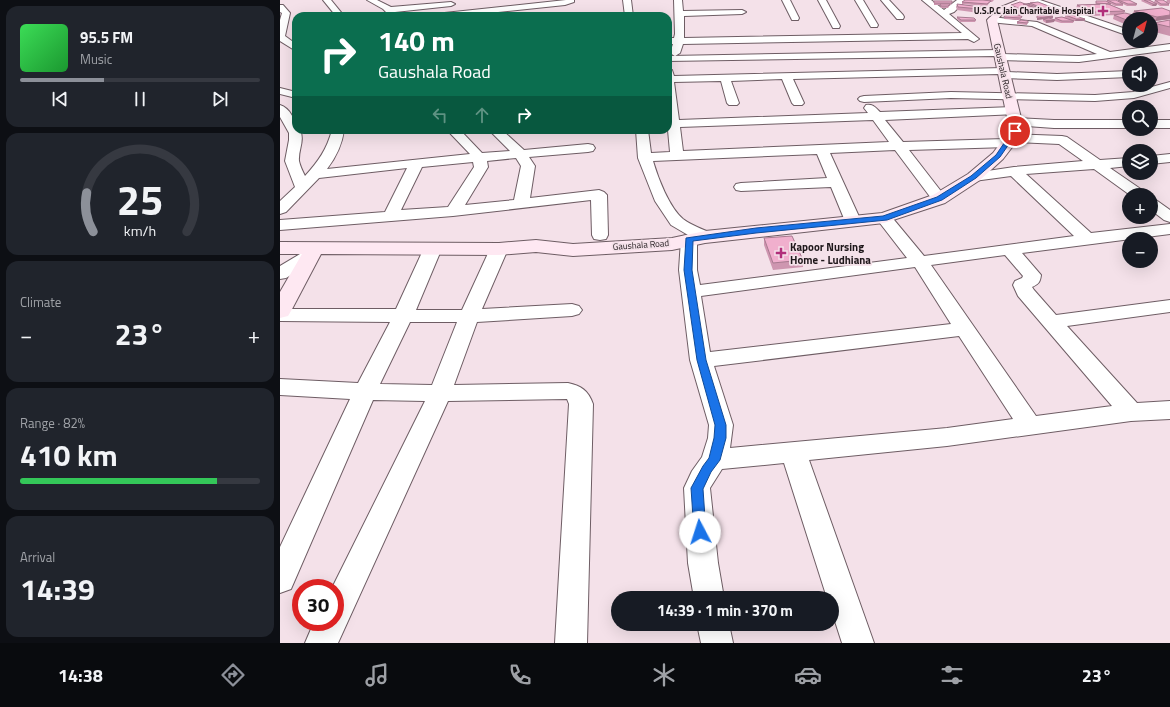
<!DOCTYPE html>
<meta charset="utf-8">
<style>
body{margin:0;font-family:"Titillium Web",sans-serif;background:#20242c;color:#f1f3f6;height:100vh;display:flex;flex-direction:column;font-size:15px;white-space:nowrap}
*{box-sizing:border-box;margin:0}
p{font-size:13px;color:#9ea1a6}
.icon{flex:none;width:22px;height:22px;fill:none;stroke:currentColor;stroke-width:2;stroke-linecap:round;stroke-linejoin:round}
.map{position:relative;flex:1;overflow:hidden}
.details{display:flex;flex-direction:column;gap:6px;padding:6px;background:#0d0f14;width:280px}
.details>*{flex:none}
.top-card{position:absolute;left:12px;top:12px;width:380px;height:122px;border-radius:12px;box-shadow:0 4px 16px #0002;background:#0b6e4f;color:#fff;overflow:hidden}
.needle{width:26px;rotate:36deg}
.buttons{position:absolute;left:842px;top:12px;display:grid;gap:8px}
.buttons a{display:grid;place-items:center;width:36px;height:36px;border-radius:50%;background:#171b24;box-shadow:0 4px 16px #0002;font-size:20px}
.speed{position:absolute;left:12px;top:579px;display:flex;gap:8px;font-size:20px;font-weight:700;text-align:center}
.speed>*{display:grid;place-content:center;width:52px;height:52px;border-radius:50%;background:#171b24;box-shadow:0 4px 16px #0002;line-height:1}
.speed .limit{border:6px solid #d22;background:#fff;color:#111}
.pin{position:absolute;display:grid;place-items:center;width:34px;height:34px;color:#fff;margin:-17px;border:2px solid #fff;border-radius:50%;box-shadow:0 1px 4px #0007}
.me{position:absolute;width:44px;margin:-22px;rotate:355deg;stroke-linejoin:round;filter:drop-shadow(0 0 3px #0008)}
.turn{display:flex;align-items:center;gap:14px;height:84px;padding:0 20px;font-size:18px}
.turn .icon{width:52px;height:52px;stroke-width:2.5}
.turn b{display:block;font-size:28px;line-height:34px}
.lanes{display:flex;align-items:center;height:38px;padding:0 20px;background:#0003;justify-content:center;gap:20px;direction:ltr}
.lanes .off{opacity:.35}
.big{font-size:30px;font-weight:700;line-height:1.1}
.details .widget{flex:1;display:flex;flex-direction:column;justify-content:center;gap:6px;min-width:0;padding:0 14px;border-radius:12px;background:#20242c}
.details .dial{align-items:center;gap:0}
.dial svg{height:104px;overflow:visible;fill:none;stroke:#363941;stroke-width:7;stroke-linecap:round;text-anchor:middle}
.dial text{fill:#f1f3f6;stroke:none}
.song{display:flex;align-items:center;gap:12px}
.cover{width:48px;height:48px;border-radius:6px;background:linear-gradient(135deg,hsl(130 70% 55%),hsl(130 70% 35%))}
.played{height:4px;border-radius:2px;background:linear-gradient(90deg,#8c9099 35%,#363941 35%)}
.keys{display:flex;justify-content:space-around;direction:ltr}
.heat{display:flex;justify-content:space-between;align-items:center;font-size:22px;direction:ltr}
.charge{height:6px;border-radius:3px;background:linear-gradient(90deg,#34c759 82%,#363941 0)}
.trip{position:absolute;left:331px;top:591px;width:228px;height:40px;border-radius:20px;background:#171b24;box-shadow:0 4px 16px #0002;font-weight:700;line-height:40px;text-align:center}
.dock{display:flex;height:64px;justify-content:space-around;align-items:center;background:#090b0e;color:#9ea1a6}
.dock .icon{width:28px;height:28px}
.dock .selected{color:#8c9099}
.dock b{font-size:18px;color:#f1f3f6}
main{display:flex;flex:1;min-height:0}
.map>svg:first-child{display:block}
</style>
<main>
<section class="details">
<div class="widget">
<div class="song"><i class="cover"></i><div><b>95.5 FM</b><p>Music</p></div></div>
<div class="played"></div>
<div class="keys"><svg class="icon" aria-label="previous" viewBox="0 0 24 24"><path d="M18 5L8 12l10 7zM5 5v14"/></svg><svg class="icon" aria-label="pause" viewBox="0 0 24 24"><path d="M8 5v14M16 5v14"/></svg><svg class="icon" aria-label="next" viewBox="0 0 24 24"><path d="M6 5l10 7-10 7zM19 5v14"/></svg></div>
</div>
<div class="widget dial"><svg viewBox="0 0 100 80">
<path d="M14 69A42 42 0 1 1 86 69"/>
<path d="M14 69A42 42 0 0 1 9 39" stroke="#8c9099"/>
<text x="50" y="56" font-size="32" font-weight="700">25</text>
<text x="50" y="72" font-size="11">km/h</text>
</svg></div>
<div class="widget"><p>Climate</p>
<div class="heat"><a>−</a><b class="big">23°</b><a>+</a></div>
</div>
<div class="widget"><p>Range · 82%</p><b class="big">410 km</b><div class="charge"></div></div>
<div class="widget"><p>Arrival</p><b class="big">14:39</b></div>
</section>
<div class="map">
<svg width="890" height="643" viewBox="0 0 890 643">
<rect width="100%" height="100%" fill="#f4e1e9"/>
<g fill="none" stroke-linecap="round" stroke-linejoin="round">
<g stroke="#6e5d64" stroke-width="2">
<path id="street" d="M43,0H51L64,16H56Z
M87,0H97L111,7L171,2L175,4L171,6L115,12L119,16H110L103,9Z
M286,0H294V2L285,5L180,16H151L155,14Z
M343,0H351L353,16H345Z
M394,0H402L403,11L462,10L466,12L462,14L404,16V38L682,33L642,0H651L664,10L677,0H686L674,12L669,14L699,39L694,42L688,39L403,44L400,53L395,56L390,53L393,44H388V38H394L395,34Z
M502,0H510L519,18L518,20H512Z
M538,0H546L560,26L559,28H553Z
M575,0H583L598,25L597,27H591Z
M601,0H609L623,15L624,17L623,19H617Z
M748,0H760L849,30V36Z
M0,5H3L10,13L5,36L16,44V51L0,41V20L2,13L0,12Z
M712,17L757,22L830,52L890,44V50L799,62L719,60L716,59L715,56L388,61V57L390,56L719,50L722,51L723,54L799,56L817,54L752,26L709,22L708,20L709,18Z
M723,68L727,69L728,72L777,74L849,71V77L777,80L724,78L720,77L719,74L513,79L524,103L522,105H514L512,103L502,79L451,81L459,103L457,105H449L447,103L441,81L394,82L399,120L588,113L584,108L586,105C593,104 595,107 600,112L733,107L737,108L739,111L737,114L605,120L623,142L725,139L726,135L731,134L782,136L787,137L820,160L849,158V166L830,168L865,192L868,195H850L814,169L746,174L811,233L890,224V234L742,253L761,275C760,282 759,284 752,287L754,290L776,315L890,300V312L787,326L857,403L890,401V419L851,421L667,446L529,460L594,643H562L552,612V598H547L504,463L442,469L430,488L438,563L444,598H414L408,563L404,488L412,471L422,457L428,438L429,425L410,360L399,270L401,240L403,236L408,235L391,225L375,201L358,158L356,130H368L371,153L390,152L388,130V69L392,70L394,76ZM593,120L609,142L403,151L400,127ZM734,142L779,144L803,161L734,167L694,173L689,174L687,177L689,180L694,181L731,176L794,236L644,256L610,215L604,213L598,215L596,218L627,258L420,285L417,270V240L425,242L431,241L433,237L431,233C422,229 411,225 403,219C389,207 378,178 373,161L537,154L547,178L461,183L456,184L454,187L456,190L461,191L551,187L565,221L567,224L573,226L579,224L581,221L550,153L615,150L654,202L659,204L664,202L667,199L629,150L728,147L733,146ZM725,255L743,276L742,278L735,281L733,285L738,296L832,406L756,416L651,265ZM635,267L671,324L430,352L421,296ZM679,336L733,419L667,428L450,448L453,425L434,366Z
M890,82V88L854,98L815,101L671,98L584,102L580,101L578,99L580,97L584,96L671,92L815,95L853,92Z
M0,88L16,92V98L0,94Z
M0,105C10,108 16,121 16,130H20C25,141 18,150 19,161C20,166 23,172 25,176C38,162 47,149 52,130H64C62,145 56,157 47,169L190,154L167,130H180L202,153L230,151L209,130H222L244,150L308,144L313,145L315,148L313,151L308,152L249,157L255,166L250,198L319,190L324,192L327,195L328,235L326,239L320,240L314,239L312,235L311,200L173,216L0,230V220L105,212L127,168L39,178L6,212L0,214V201L15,187L5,161L9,140V133L0,117ZM236,158L241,166L234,200L185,205L208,167L207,161ZM193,162L194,167L168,207L121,210L142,167Z
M735,118L774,120H849V128H774L731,125L729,122L731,119Z
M871,120H890V128H871Z
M890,154V162L871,164V156Z
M871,198L876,200L890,210V222L884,220L871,210Z
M153,243L159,244L162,248L136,310H182L210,249L213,245L219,244L225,245L228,249L202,309L292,304L299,306L302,310L299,314L292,316L197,322L174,385L288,383C301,386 308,390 313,404L307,643H275L289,404L287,399L168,401L58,643H25L34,622H55V588H52L145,401L93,400L11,589L0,593V547L70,399L0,395V379L78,383L110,322L0,321V309H116L144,248L147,244ZM130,322H177L152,385L100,384Z
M31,250L37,251L40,255L37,259L6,278L0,279V266L25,251Z
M417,624H449L453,643H421Z"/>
</g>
<g stroke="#6e5d64" stroke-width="2">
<path id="secondary" d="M738,0H755L754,2C740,5 726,8 717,20L742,122V131L733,146L723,159L700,180L665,203L604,223L425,243L392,250L293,256L256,252L219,255L41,254L11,311L8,316L0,318V292L22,254H0V242L219,243L256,240L293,244L392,238L425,231L602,213L653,195L688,174L713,153L722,141L728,131V122L707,20L721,7Z"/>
</g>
<use href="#street" fill="#fff" fill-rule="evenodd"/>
<use href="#secondary" fill="#fee8f2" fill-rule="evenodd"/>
</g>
<path fill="#ce96b0" d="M685,0H714L712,2H710L707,6L682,4V2Z
M827,0L838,1V0L857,4L856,6H847L843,4V6H835L827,2L831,5L845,11L844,13L852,15L854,11H890V19L875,21H873L871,24V19H849V26L833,19L834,15H836L812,16L796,9L797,5L815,4L816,3L826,2Z
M862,0H869L877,4L876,6H872L861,1Z
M875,0L886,2L887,0H890V4L887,2L889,4V6H880L874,2Z
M654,1H672L671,5H670L668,8H661L660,5H654Z
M750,3L771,7V9L762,10L759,8L757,13L744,15L741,13L740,15L742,16L740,20L724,19L725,15H722L723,11L738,12L730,8L731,5L743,4H749Z
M677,4L701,7L699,13L677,10L676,7Z
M785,15L805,19V21H794L793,23H781L774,21V22L766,23L763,21V19L757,20V16H773V18L770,19L774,20L775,18L785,17Z
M677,17L696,20L695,22H680L677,19Z
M890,20V36L871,31V29L873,23Z
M748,21L747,25L737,24V22Z
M484,238L523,260V267L493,270L484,245Z"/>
<path fill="#a87a90" d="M873,4H877L876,6H872Z
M771,7V9L762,10V8Z
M759,8L757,13L744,15L745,11Z
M784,11V13L772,14L773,12Z
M890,15V19L875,21L877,17Z
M773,16V18L757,20V18Z
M796,19H805V21H795Z
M766,20H775L774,22L766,23Z"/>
<path fill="#f0afcd" stroke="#a87a90" d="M685,0H703L711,1L707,4L682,2Z
M827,0H836L843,4H836Z
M838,0H849L857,4H848Z
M864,0H869L877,4H873Z
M875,0H883L889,4H881Z
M654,1H672V3H654Z
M816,1H826L831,4L816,3Z
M740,2L758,9L745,11L731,5Z
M758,2L771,7L762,8L750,3Z
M660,4H670L668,6H661Z
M677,4L701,7L700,9L678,7Z
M743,4H748L759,8H755Z
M828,4L845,11L814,12L797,5Z
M882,8L890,11V15L877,17L854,11Z
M773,10H779L784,11L773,12Z
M723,11L741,12V14L722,13Z
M845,13L869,19H849V21L834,15Z
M725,15L742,16L741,18L724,17Z
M769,15L773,16L757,18V16Z
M785,15H792L805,19H796Z
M677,17L694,18L696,20H681Z
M782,17L794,21H782L775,18Z
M769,18L775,20H766L763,19Z
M741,20L748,21V23L737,22Z
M890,20V27L873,23Z
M512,236L523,260L493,263L484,238Z"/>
<path fill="#1a73e8" stroke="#114b97" d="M733,130L738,131L720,157L696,178L662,200L607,220L476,233L413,241L412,270L426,360L446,425V438L440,460L431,472L423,489L426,532L425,535L420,537L415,535L414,532L411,488L423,466L429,458L434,438L435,425L417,360L404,270L406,238L476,228L603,216L657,197L691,176L716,155Z"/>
<g fill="#b12f7a" stroke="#f4e1e9" stroke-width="1.5">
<path d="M821 5h4v4h4v4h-4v4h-4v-4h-4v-4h4z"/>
<path d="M499 247h4v4h4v4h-4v4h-4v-4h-4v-4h4z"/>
</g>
<g text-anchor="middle" stroke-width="3.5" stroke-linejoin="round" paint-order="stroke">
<g font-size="9" font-weight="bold" fill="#1e171a" stroke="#f4e1e9" text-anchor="end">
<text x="814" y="14">U.S.P.C Jain Charitable Hospital</text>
</g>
<g font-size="9" fill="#1e171a" stroke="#f4e1e9">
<text transform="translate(723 71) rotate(77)" y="3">Gaushala Road</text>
<text transform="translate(361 245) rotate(-4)" y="3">Gaushala Road</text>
</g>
<g font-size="11" font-weight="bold" fill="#1e171a" stroke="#f4e1e9" text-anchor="start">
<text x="510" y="251">Kapoor Nursing<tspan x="510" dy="13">Home - Ludhiana</tspan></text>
</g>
</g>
</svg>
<div class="buttons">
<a><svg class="needle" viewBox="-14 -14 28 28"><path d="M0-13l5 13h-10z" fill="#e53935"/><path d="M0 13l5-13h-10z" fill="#9ea1a6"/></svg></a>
<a><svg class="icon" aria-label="sound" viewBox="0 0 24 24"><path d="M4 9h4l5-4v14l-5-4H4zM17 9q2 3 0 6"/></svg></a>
<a><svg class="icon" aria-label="search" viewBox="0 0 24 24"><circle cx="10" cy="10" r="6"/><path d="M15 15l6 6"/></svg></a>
<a><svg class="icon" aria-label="layers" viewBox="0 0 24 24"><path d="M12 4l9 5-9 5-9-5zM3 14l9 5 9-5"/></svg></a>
<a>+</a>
<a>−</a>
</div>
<div class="speed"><div class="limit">30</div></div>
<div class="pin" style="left:735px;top:131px;background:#d93025"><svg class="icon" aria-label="arrive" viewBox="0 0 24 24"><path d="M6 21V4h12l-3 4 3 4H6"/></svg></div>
<svg class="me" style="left:420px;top:532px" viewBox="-20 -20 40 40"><circle r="19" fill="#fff"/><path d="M0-13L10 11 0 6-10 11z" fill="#1a73e8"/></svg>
<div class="trip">14:39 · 1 min · 370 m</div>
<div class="top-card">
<div class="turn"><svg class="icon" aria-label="right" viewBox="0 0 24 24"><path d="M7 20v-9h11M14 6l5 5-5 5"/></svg><div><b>140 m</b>Gaushala Road</div></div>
<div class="lanes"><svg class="icon off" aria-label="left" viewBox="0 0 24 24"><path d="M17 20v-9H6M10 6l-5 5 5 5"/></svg><svg class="icon off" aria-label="ahead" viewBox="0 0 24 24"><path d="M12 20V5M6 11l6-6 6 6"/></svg><svg class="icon" aria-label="right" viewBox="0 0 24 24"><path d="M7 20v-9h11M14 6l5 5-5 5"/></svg></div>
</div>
</div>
</main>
<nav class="dock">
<b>14:38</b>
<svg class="icon selected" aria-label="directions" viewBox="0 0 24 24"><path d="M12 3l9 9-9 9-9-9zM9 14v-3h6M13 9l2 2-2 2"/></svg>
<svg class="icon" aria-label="music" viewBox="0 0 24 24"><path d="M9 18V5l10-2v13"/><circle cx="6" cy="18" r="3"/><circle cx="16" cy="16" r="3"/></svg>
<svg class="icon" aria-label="phone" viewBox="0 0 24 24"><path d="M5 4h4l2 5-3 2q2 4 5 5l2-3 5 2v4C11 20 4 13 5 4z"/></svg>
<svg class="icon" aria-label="climate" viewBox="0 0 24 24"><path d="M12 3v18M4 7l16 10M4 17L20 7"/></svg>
<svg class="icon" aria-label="car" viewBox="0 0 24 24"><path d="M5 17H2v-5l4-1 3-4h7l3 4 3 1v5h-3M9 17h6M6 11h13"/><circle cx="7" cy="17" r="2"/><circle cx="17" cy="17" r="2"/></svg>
<svg class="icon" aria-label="filters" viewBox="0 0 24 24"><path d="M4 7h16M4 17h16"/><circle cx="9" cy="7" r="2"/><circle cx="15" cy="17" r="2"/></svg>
<b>23°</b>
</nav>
